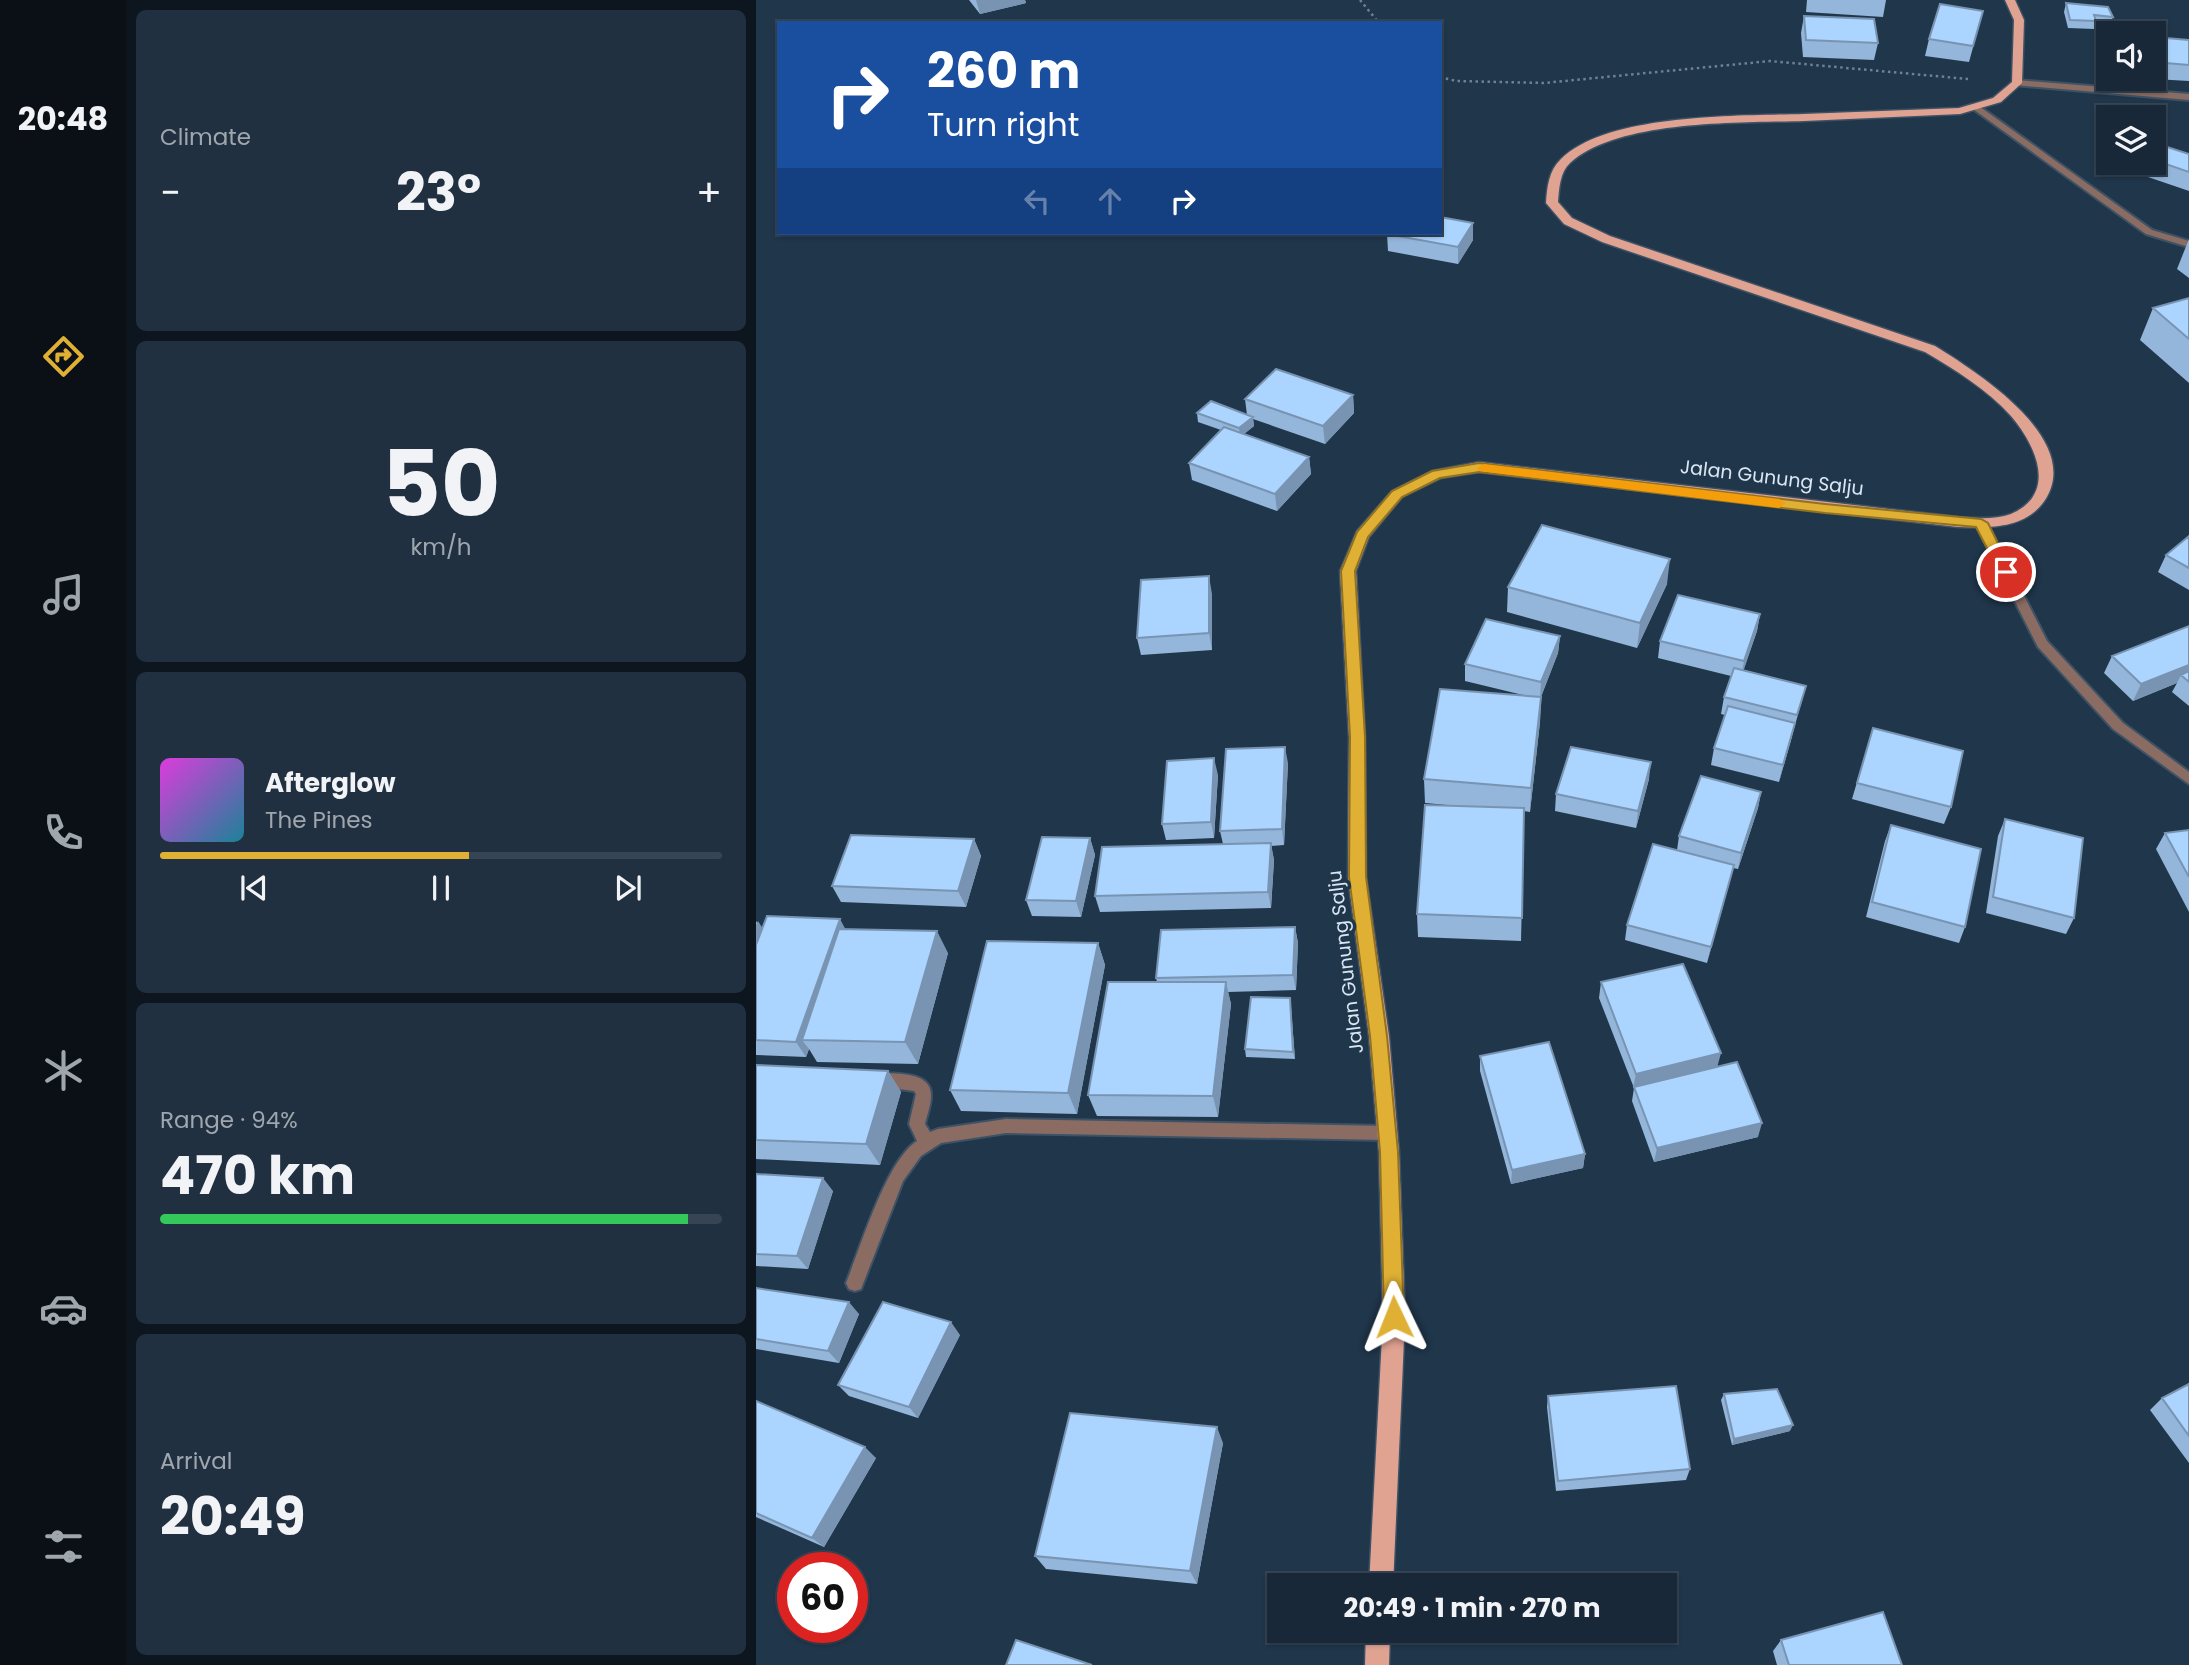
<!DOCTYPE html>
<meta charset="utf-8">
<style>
body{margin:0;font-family:Poppins,sans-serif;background:#213040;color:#f1f3f6;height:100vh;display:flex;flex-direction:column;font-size:26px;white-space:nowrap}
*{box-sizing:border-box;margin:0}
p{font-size:23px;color:#9fa6ae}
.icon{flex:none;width:38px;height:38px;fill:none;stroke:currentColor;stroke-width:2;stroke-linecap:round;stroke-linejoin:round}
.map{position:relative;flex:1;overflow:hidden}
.details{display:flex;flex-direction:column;gap:10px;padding:10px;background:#0d161f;width:630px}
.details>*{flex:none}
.banner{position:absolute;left:21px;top:21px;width:665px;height:214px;border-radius:0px;box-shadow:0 2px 5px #0004,0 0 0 2px #364453;background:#1a4fa0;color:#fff;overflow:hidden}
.tools{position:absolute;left:1340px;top:21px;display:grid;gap:14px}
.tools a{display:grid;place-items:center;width:70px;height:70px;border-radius:0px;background:#182838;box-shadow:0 2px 5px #0004,0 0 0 2px #364453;font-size:35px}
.speed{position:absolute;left:21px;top:1552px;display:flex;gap:14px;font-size:35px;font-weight:700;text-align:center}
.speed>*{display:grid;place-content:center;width:91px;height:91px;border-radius:50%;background:#182838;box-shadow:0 2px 5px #0004,0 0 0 2px #364453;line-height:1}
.speed .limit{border:10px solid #d22;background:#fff;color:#111}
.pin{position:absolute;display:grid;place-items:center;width:60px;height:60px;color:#fff;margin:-30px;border:4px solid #fff;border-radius:50%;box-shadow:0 2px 7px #0007}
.me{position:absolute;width:77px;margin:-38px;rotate:358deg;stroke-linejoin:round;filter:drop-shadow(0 0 5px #0008)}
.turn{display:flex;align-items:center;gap:24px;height:147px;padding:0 35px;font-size:32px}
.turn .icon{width:91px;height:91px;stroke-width:2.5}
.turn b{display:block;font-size:49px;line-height:60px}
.lanes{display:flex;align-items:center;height:66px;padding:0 35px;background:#0003;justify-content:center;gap:35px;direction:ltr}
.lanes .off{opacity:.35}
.big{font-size:52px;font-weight:700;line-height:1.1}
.details .widget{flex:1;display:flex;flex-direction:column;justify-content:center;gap:10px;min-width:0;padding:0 24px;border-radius:10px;background:#213040}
.details .dial{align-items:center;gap:0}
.dial b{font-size:91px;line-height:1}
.song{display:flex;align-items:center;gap:21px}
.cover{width:84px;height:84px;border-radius:10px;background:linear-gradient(135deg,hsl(300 70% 55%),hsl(190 70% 35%))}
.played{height:7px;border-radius:4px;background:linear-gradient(90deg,#dfb034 55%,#364453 55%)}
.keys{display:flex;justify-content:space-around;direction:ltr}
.heat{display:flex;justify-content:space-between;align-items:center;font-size:38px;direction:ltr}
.charge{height:10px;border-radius:5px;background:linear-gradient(90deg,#34c759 94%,#364453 0)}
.trip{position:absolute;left:511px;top:1573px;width:410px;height:70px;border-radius:0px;background:#182838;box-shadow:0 2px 5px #0004,0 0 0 2px #364453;font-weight:700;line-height:70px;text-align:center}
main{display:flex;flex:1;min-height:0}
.tab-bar{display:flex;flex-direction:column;width:126px;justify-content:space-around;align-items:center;background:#0a1016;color:#9fa6ae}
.tab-bar .icon{width:49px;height:49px}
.tab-bar .on{color:#dfb034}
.tab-bar b{font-size:32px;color:#f1f3f6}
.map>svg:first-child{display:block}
</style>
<main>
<nav class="tab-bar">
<b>20:48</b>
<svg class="icon on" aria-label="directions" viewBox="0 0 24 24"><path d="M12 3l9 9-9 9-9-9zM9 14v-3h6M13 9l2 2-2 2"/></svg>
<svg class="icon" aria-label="music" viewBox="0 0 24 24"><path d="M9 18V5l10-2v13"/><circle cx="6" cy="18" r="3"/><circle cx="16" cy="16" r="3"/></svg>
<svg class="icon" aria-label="phone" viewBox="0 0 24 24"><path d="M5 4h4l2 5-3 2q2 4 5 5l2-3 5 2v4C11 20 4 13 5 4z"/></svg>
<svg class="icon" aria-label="climate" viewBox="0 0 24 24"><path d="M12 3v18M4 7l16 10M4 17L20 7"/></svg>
<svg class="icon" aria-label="car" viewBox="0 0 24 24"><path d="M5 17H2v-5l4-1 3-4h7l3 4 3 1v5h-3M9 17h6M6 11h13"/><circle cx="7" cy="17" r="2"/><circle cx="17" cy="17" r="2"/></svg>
<svg class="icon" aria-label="filters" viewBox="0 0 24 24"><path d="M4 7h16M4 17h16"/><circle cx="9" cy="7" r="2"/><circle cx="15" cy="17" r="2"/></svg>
</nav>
<section class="details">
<div class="widget"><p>Climate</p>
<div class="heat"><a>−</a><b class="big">23°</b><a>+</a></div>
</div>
<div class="widget dial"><b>50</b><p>km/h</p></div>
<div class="widget">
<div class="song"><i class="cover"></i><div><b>Afterglow</b><p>The Pines</p></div></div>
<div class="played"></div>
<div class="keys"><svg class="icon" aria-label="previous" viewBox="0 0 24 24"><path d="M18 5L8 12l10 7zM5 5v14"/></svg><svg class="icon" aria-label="pause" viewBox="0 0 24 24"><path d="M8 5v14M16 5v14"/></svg><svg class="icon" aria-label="next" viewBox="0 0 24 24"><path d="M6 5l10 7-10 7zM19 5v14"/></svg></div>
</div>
<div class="widget"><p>Range · 94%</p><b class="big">470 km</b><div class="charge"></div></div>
<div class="widget"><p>Arrival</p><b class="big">20:49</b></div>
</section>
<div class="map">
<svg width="1433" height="1665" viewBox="0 0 1433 1665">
<rect width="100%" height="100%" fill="#20364b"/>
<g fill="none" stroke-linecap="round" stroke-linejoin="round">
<g stroke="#3e5266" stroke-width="4">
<path id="service" d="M1220,104L1396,230L1433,241V247L1390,234L1217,109L1216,107Z"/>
</g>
<g stroke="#3e5266" stroke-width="4">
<path id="minor" d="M1261,80L1433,94V100L1258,85V81Z
M1225,519L1231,523L1291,641L1367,723L1433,772V784L1357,729L1282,647L1219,523Z
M119,1073C136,1074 176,1070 175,1096C175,1105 171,1115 169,1124L174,1132L182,1129L250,1119L631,1126L637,1128L639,1133L637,1138L631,1140L250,1133L185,1143L165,1156L147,1181L105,1289L99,1291L93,1289L90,1283C105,1247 130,1161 161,1141L153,1124L160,1094L158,1091L113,1085L111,1080L113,1075Z"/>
</g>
<g stroke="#3e5266" stroke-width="3">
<path id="primary" d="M1249,0H1259L1268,20L1266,83L1245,102L1204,114C1152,116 1100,119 1048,121C986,123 863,119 814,163C804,172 803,189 802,202L816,218L854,236L1179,346C1221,372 1328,440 1289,500C1270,529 1233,528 1202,527L723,472L685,478L646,497L613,537L600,571L609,737L610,877L633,1036L643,1152L649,1317L637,1586H613L627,1317L623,1152L613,1036L592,877L593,737L584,571L601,531L636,491L676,471L723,462L1202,517C1218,518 1239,520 1255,514C1303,493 1279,444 1255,416C1231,389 1199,370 1169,352L846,242L808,224L790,203C791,187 793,170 805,159C852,113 985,116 1048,114C1100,112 1152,110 1203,108L1237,98L1256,82L1258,20Z
M610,1631H634L633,1665H609Z"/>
</g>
<path stroke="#6f8193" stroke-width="2.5" stroke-dasharray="2.5 3.5" stroke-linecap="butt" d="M604,0L623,23
M684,77L700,81L788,83L1014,61L1212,79"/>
<use href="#service" fill="#8a6c63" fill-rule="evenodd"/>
<use href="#minor" fill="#8a6c63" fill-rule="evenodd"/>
<use href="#primary" fill="#e0a291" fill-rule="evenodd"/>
</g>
<path fill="#93b6da" d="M213,0H269L270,3L224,14Z
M1051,0H1130L1127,17L1050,12Z
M1310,3L1357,17L1354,25L1340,24L1338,29L1312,28L1308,12Z
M1227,11L1213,62L1169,56L1173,39Z
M1048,16L1122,43L1118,60L1047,57L1045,33Z
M1398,37L1433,40V81L1398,79Z
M1433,154V191L1389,176L1394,163H1398V156Z
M631,234L717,240L702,264L632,251Z
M1433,239V278L1421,269Z
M1433,298V383L1384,340L1397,308Z
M597,395L598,413L569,444L497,419L498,426L488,434L553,457L555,474L521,511L436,480L433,463L465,430L442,422L441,413L491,415L489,399Z
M1433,536V590L1402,572L1410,555Z
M911,584L881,648L751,612L752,587Z
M456,594V650L385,655L381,638Z
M1004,614L1001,631L987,671L1050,686L1023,782L955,765L958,748L969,715L965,714L968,697L975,676L902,658L904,641Z
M1433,626V706L1416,692L1421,683L1377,701L1348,673L1356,656Z
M804,636L802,653L785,697L784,722L774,812L768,811L765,941L662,937L661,914L702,806L669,803L668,779L771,696L709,681V664Z
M1117,728L1195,807L1188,824L1096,799Z
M532,763L528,845L515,846L518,860L515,908L344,912L339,896L467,844L464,831Z
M462,775L458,838L410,840L406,824Z
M893,779L880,828L799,811L800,794Z
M1005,792L1002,808L982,869L977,868L951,963L869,940L871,925L921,850L923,836Z
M1249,819L1318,918L1310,934L1230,913L1242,836Z
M1135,825L1209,927L1203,943L1110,917L1129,841Z
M1433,830V912L1400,849L1409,833Z
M334,838L339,855L325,917L276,916L270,900Z
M218,839L225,856L210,907L85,902L76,886Z
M0,921L6,929H89L192,953L162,1064L61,1062L53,1049L50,1057L0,1055Z
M539,927L542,943L540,990L472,992L475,1004L462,1117L341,1116L332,1095L401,982L400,978Z
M342,943L349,965L321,1114L205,1111L194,1090Z
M845,982L962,1067L1002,1137L898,1162L876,1101L878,1088L843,998Z
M534,998L539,1059L490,1057L489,1049Z
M724,1056L829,1154L827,1168L755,1184L724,1071Z
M0,1065L132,1071L145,1092L124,1165L0,1159Z
M0,1174L77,1191L52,1269L0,1266Z
M0,1288L103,1314L83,1363L0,1349Z
M204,1335L162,1418L93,1396L82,1385Z
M1433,1384V1463L1394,1410L1406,1398Z
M968,1394L1034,1431L976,1445L965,1400Z
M792,1396L934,1469L930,1480L800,1491L791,1407Z
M0,1401L120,1458L68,1547L0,1517Z
M467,1443L441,1584L290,1569L279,1556Z
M1025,1640L1146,1665H1021L1017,1651Z"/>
<path fill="#7894b2" d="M220,0H269L270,3L224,14Z
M717,223V240L702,264V247Z
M597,395L598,413L569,444L567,426Z
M497,417L498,426L484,437L483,428Z
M553,457L555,474L521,511L519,494Z
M914,559L911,584L881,648L884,623Z
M453,576L456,594V650L453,633Z
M1004,614L1001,631L985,678L988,661Z
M804,636L802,653L784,699L785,682Z
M1433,665V679L1425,675L1421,683L1377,701L1385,684Z
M785,697L784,722L774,812L775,788Z
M1039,723L1035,740L1023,782L1027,765Z
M529,747L532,763L528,845L526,829Z
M458,758L462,775L458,838L455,822Z
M895,762L893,779L880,828L882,811Z
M1005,792L1002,808L982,869L985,853Z
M334,838L339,855L325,917L320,901Z
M218,839L225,856L210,907L202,891Z
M515,843L518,860L515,908L512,892Z
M978,865L974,881L951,963L955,947Z
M84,919L92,934L46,1040L53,1049L50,1057L40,1042Z
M2,921L12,937L0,965V925Z
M539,927L542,943L540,990L537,975Z
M181,931L192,953L162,1064L149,1042Z
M342,943L349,965L321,1114L312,1093Z
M470,982L475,1004L462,1117L457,1096Z
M534,998L535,1006L539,1059L537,1052Z
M965,1053L961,1068L877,1088L880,1074Z
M132,1071L145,1092L124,1165L110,1144Z
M1006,1123L1002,1137L898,1162L901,1148Z
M829,1154L827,1168L755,1184L756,1170Z
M67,1178L77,1191L52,1269L41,1256Z
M93,1302L103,1314L83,1363L72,1351Z
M195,1322L204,1335L162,1418L153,1407Z
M1037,1425L1034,1431L976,1445L978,1439Z
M461,1427L467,1443L441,1584L434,1571Z
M109,1447L120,1458L68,1547L56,1538Z"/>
<path fill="#abd4fe" stroke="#7894b2" stroke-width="2" d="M1310,3L1352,7L1357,17L1338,15L1340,21L1314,20Z
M1184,4L1227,11L1217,46L1173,39Z
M1048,16L1118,19L1122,43L1050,40Z
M1398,37L1433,40V65L1398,62Z
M1408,146L1433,154V172L1398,160V156Z
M684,217L717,223L702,247L631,234L632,233H684Z
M1433,298V339L1397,308Z
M520,369L597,395L567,426L489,399Z
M455,401L497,417L483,428L441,413Z
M468,427L553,457L519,494L433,463Z
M786,525L914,559L884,623L752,587Z
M1433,536V568L1410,555Z
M453,576V633L381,638L385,580Z
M922,595L1004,614L988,661L904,641Z
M730,619L804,636L785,682L709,664Z
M1433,626V665L1385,684L1356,656Z
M978,668L1050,686L1041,715L968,697Z
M1433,671V682L1425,675Z
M684,689L785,697L775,788L668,779Z
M972,706L1039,723L1027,765L958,748Z
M1117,728L1207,751L1195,807L1101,783Z
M529,747L526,829L464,831L470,749Z
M815,747L895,762L882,811L800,794Z
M458,758L455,822L406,824L411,761Z
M945,776L1005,792L985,853L923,836Z
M669,805L768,808L766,918L661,914Z
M1249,819L1327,838L1318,918L1237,897Z
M1135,825L1225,849L1209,927L1116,902Z
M1433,830V877L1409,833Z
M95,835L218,839L202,891L76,886Z
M286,837L334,838L320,901L270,900Z
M515,843L512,892L339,896L346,847Z
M897,844L978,865L955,947L871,925Z
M11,916L84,919L40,1042L0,1040V945Z
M539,927L537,975L400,978L405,930Z
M83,929L181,931L149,1042L46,1040Z
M231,941L342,943L312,1093L194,1090Z
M927,964L965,1053L880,1074L845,982Z
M352,982H470L457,1096L332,1095Z
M495,997L534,998L537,1052L489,1049Z
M793,1042L829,1154L756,1170L724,1056Z
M981,1062L1006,1123L901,1148L878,1087Z
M0,1065L132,1071L110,1144L0,1140Z
M0,1174L67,1178L41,1256L0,1254Z
M0,1288L93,1302L72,1351L0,1339Z
M127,1302L195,1322L153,1407L82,1385Z
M1433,1384V1436L1406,1398Z
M920,1386L934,1469L802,1481L792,1396Z
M1021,1389L1037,1425L978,1439L968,1394Z
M0,1401L109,1447L56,1538L0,1513Z
M314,1413L461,1427L434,1571L279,1556Z
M1127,1612L1146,1665H1033L1025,1640Z
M260,1640L336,1665H250Z"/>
<path fill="#dfb034" stroke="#917222" stroke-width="2" d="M723,463L1069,504L1225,519L1232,523L1256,572L1250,576L1245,575L1220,527L1069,513L723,472L684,478L646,497L612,537L599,571L609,737L610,877L631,1036L642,1152L648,1317L645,1324L638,1327L631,1324L628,1317L624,1152L614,1036L593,877L594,737L585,571L601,532L636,491L676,471Z"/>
<path fill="#f59e0b" d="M728,464L1023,499L1030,503L1023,508L723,471L721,468Z"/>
<g text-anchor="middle" stroke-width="7" stroke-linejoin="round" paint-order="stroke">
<g font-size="19" fill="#d9e6f4" stroke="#20364b">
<text transform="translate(1016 477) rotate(7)" y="7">Jalan Gunung Salju</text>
<text transform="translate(589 962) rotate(-97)" y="7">Jalan Gunung Salju</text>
</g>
</g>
</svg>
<div class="tools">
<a><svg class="icon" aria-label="sound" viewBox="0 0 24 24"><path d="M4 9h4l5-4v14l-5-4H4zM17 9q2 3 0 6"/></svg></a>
<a><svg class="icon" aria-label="layers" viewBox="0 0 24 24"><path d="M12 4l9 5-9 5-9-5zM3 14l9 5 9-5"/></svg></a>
</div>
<div class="speed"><div class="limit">60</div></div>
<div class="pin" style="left:1250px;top:572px;background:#d93025"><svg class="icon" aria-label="arrive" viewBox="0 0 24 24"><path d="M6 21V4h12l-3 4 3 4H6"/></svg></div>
<svg class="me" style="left:638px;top:1317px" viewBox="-20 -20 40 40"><path d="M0-17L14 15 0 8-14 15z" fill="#dfb034" stroke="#fff" stroke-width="4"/></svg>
<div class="trip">20:49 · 1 min · 270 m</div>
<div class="banner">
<div class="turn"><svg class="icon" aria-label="right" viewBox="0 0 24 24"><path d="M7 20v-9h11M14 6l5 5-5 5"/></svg><div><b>260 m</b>Turn right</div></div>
<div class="lanes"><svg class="icon off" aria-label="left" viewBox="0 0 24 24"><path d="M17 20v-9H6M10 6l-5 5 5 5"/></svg><svg class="icon off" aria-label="ahead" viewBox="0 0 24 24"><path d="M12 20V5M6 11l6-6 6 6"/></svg><svg class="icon" aria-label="right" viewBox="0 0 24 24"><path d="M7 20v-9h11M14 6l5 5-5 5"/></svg></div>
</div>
</div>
</main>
